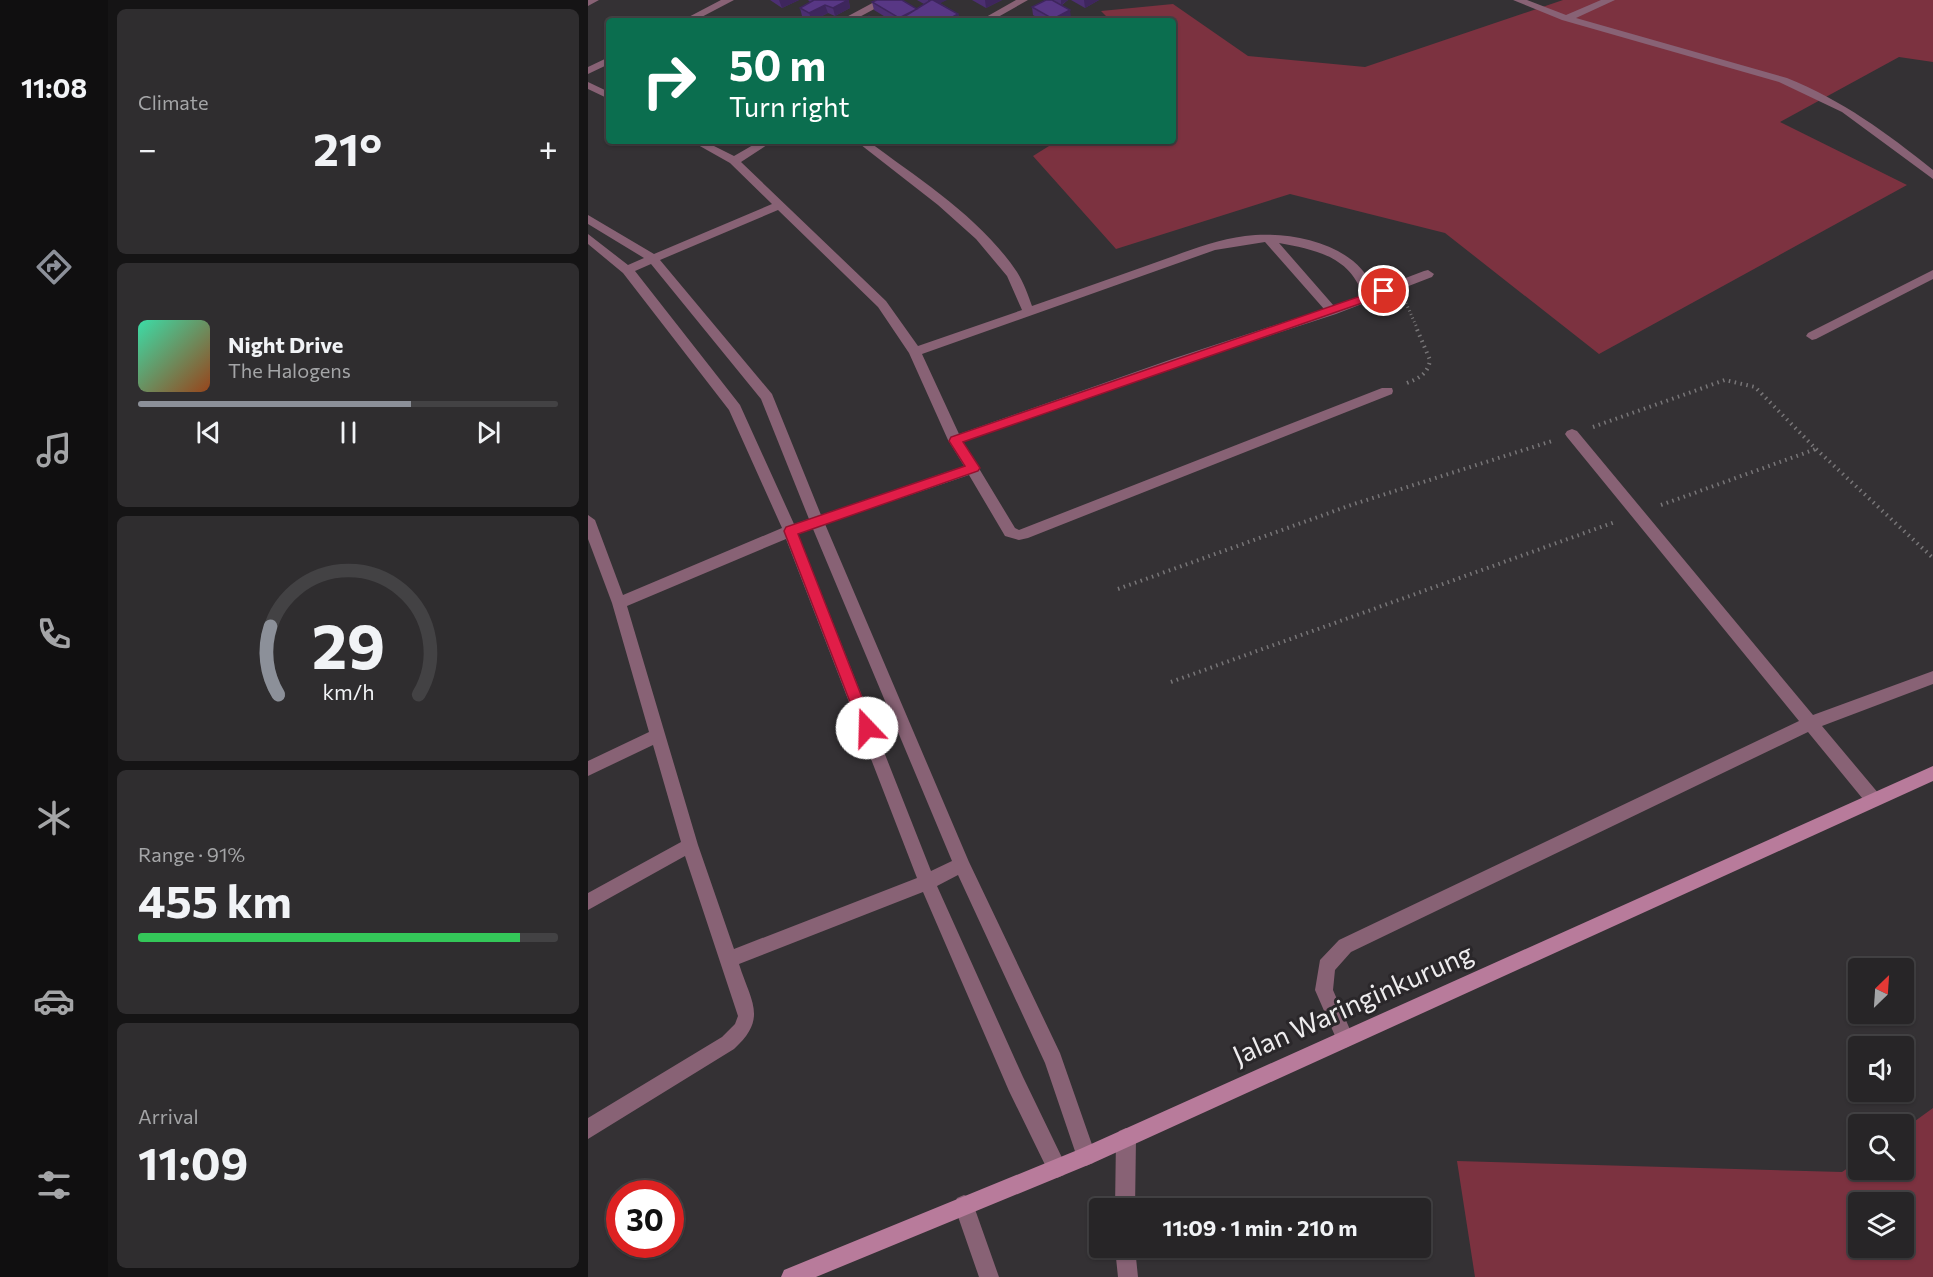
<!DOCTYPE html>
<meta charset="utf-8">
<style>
body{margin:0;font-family:Commissioner,sans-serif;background:#2f2d2f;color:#f1f3f6;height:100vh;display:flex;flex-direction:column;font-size:22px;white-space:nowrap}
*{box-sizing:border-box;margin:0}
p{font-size:20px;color:#a4a5a7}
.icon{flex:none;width:33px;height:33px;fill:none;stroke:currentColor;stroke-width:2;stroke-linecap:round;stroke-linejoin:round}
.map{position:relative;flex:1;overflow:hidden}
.sheet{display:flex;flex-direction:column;gap:9px;padding:9px;background:#151415;width:480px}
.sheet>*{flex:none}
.banner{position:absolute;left:18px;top:18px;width:570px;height:126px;border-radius:6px;box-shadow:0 2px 4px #0004,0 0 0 2px #434244;background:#0b6e4f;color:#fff;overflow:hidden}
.needle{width:39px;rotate:25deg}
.controls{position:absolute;left:1260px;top:958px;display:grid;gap:12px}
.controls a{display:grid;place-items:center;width:66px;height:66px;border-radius:6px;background:#272527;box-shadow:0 2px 4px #0004,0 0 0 2px #434244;font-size:30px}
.speed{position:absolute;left:18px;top:1180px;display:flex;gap:12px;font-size:30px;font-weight:700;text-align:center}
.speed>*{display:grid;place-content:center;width:78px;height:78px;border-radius:50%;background:#272527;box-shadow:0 2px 4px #0004,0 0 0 2px #434244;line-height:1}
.speed .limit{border:9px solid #d22;background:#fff;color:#111}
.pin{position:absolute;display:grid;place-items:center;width:51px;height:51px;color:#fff;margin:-26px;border:3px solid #fff;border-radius:50%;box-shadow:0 2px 6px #0007}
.me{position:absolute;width:66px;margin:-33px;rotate:339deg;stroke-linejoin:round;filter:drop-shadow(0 0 4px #0008)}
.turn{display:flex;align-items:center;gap:21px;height:126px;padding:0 24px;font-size:27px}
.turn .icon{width:78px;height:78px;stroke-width:2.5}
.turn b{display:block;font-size:42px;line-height:51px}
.big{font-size:45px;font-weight:700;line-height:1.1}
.sheet .tile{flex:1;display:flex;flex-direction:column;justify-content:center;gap:9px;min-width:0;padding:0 21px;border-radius:9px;background:#2f2d2f}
.sheet .dial{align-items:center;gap:0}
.dial svg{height:156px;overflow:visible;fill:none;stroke:#434244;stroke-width:7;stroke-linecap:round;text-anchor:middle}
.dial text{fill:#f1f3f6;stroke:none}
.song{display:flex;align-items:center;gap:18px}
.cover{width:72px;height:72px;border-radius:9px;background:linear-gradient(135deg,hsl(160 70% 55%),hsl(20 70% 35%))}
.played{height:6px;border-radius:3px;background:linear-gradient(90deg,#8c9099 65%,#434244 65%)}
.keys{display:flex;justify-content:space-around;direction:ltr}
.heat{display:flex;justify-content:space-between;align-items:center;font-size:33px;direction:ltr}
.charge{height:9px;border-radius:4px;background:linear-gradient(90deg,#34c759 91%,#434244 0)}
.trip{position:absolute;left:501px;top:1198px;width:342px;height:60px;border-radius:6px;background:#272527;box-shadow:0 2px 4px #0004,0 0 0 2px #434244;font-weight:700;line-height:60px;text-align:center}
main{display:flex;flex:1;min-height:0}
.dock{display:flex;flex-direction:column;width:108px;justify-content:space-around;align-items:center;background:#100f10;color:#a4a5a7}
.dock .icon{width:42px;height:42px}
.dock .current{color:#8c9099}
.dock b{font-size:27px;color:#f1f3f6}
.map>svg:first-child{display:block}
</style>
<main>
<nav class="dock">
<b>11:08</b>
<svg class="icon current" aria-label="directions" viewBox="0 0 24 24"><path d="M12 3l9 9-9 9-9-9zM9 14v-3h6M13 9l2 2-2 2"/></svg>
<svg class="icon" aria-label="music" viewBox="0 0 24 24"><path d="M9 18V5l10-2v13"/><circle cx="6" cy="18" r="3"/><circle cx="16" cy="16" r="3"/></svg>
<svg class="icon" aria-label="phone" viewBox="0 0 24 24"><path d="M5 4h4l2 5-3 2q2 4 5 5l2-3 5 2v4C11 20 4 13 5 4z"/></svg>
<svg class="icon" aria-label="climate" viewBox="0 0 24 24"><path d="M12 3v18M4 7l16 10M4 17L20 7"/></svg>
<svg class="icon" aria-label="car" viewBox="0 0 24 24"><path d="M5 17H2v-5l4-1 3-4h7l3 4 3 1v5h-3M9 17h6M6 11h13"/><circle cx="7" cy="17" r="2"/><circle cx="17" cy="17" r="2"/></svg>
<svg class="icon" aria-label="filters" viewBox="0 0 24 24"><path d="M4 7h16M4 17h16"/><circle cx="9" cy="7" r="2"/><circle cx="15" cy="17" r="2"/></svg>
</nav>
<section class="sheet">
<div class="tile"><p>Climate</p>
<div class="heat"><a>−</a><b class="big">21°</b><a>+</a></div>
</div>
<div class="tile">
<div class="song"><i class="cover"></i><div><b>Night Drive</b><p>The Halogens</p></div></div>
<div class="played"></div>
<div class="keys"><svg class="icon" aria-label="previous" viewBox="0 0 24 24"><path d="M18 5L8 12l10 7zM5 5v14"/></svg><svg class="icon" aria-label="pause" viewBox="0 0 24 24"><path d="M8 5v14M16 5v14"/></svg><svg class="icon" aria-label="next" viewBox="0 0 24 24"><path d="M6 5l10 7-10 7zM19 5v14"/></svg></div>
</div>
<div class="tile dial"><svg viewBox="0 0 100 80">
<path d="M14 69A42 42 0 1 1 86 69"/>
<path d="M14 69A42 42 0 0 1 10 34" stroke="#8c9099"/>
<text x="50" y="56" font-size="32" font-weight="700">29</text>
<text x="50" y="72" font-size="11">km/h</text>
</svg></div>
<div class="tile"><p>Range · 91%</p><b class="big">455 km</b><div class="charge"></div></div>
<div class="tile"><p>Arrival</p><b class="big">11:09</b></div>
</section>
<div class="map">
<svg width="1345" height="1277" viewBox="0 0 1345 1277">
<rect width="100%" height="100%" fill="#343134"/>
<path fill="#7c3240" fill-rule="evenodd" d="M975,0H1345V62L1311,57L1192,122L1319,185L1011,354L857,233L702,194L528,249L445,156L469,141H585V21H523L513,11L585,4L660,56L777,67Z
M1345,1108V1277H887L869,1161L1254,1172L1270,1161V1170H1316V1129ZM1270,1203H1316V1248H1270Z"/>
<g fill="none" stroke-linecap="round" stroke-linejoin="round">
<path stroke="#787678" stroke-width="3" stroke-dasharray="1 3" stroke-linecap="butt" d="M818,303L829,328"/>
<path stroke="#787678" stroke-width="4" stroke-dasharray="1.5 4.5" stroke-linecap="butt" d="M819,383C831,378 840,374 842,360L828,327
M1005,427L1137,380L1167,387L1228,449L1345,558
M1073,505L1228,449
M530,589L766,504L964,441
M583,682L1027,522"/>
<path fill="#886275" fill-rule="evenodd" d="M0,0H11L0,6Z
M133,0H146L106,21H93Z
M290,0H303L264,21H251Z
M428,0H440L403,21H391Z
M925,0H939L978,15L1013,0H1027L988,18L1199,78C1254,100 1299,133 1345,170V179L1254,112L1191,82L974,20Z
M21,57V64L0,74V67Z
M0,82L21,92V99L0,89Z
M103,141H116L146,156L172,141H185L153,162L298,301L330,346L434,310L419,276L388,239L350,205L268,141H280C332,180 392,217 429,272C436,283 440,295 444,306C486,291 528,277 569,262C598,252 626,240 657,236C701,230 769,243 786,290L836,271L840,270L846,274L844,277L748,314L595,364L375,442L427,528L431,530L794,388H804L805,391L804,394L440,538L431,540L417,536L381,475L237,524L381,862L472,1053L508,1156L505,1163L498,1166L491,1163L457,1063L370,875L349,886L435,1077L479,1168L476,1175L469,1178L462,1175L421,1091L335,892L151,964C163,1002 180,1018 146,1049L0,1139V1118L134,1037L147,1024L150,1016L97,856L0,910V893L93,842L65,745L0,776V761L61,732L24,603L0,539V515L7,520L35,595L194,528L141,410L35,273L0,244V234L40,265L56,258L0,224V215L66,254L184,204L142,163ZM190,210L290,307L321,353L360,440L376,466L233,515L184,394L72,260ZM677,242L736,309L587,358L371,434L334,354L627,250ZM691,243C728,250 761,256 775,295L746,306ZM63,264L173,399L221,519L206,524L152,405L47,271ZM225,529L364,861L343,871L210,534ZM198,539L329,878L146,949L110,845L39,606Z
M1345,270V279L1228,339L1224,340L1218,336L1220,333Z
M984,429L989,431L1225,715L1345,671V684L1234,726L1291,794L1293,799L1291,804L1285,806L1279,804L1220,732L763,952L747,970L745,990L766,1039L763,1045L757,1048L751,1045L727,990L732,960L751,940L1211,721L979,437L977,434L979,431Z
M538,1128L545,1131L548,1138L547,1209H527L528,1138L531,1131Z
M376,1195L383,1198L411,1277H391L366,1205L369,1198Z
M527,1248H547L550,1277H530Z"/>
<path fill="#b87b9b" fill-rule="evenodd" d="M1345,766V781L505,1163L228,1277H193L196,1270L492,1149Z"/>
</g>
<path fill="#4c2f72" d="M182,0H211L194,8Z
M220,0H261V2L262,8L247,16L240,13L224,21L214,16L212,8L222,2Z
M329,0H358L352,3L370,14L372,21H304L286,10L284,2L329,9L336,4Z
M384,0H414L398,8Z
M458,0H480L474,5L483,18L477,21H455L445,15L444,7Z
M483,0H511L497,8Z"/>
<path fill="#3e265d" d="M191,0H211L194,8Z
M255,0H261V2L262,8L247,16L245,8Z
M340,0H359L342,8Z
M397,0H414L398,8Z
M473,0H480L473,5Z
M496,0H511L497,8Z
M237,5L240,13L224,21L221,13Z
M482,10L483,18L477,21H465V19Z
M370,14L372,21H357Z"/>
<path fill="#583785" stroke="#3e265d" stroke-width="1.5" d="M226,0H260L245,8L237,5L221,13L212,8Z
M289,0H314L329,9L311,18L284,2Z
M343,0H345L370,14L357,21H320L314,18Z
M458,0H464L482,10L465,19L444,7Z
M281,16L289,21H270Z"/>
<path fill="#e11d48" stroke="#92132f" stroke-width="1.5" d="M796,288L800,289V294L375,442L392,468L390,471L210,534L286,728L284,733L279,735L274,733L196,531L198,527L377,466L361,441L363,437Z"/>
<g text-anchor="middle" stroke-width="6" stroke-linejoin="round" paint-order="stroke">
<g font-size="27" fill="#eeecee" stroke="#2a272a">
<text transform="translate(765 1005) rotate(-24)" y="9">Jalan Waringinkurung</text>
</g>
</g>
</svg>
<div class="controls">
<a><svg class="needle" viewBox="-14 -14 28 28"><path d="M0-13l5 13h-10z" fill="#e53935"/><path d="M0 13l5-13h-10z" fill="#a4a5a7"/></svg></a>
<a><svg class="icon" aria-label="sound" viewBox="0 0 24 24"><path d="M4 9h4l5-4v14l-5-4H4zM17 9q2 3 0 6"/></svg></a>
<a><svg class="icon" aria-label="search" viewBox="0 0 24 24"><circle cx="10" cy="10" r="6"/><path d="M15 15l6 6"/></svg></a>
<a><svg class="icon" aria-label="layers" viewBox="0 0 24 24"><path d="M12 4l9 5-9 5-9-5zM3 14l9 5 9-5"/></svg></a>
</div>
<div class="speed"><div class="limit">30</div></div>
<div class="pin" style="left:796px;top:291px;background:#d93025"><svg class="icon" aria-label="arrive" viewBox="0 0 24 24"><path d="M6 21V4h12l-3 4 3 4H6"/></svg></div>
<svg class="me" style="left:279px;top:728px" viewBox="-20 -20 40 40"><circle r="19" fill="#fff"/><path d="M0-13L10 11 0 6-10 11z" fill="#e11d48"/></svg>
<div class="trip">11:09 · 1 min · 210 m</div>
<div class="banner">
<div class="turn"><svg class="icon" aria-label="right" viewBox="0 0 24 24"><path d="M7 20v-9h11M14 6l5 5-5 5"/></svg><div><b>50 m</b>Turn right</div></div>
</div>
</div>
</main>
